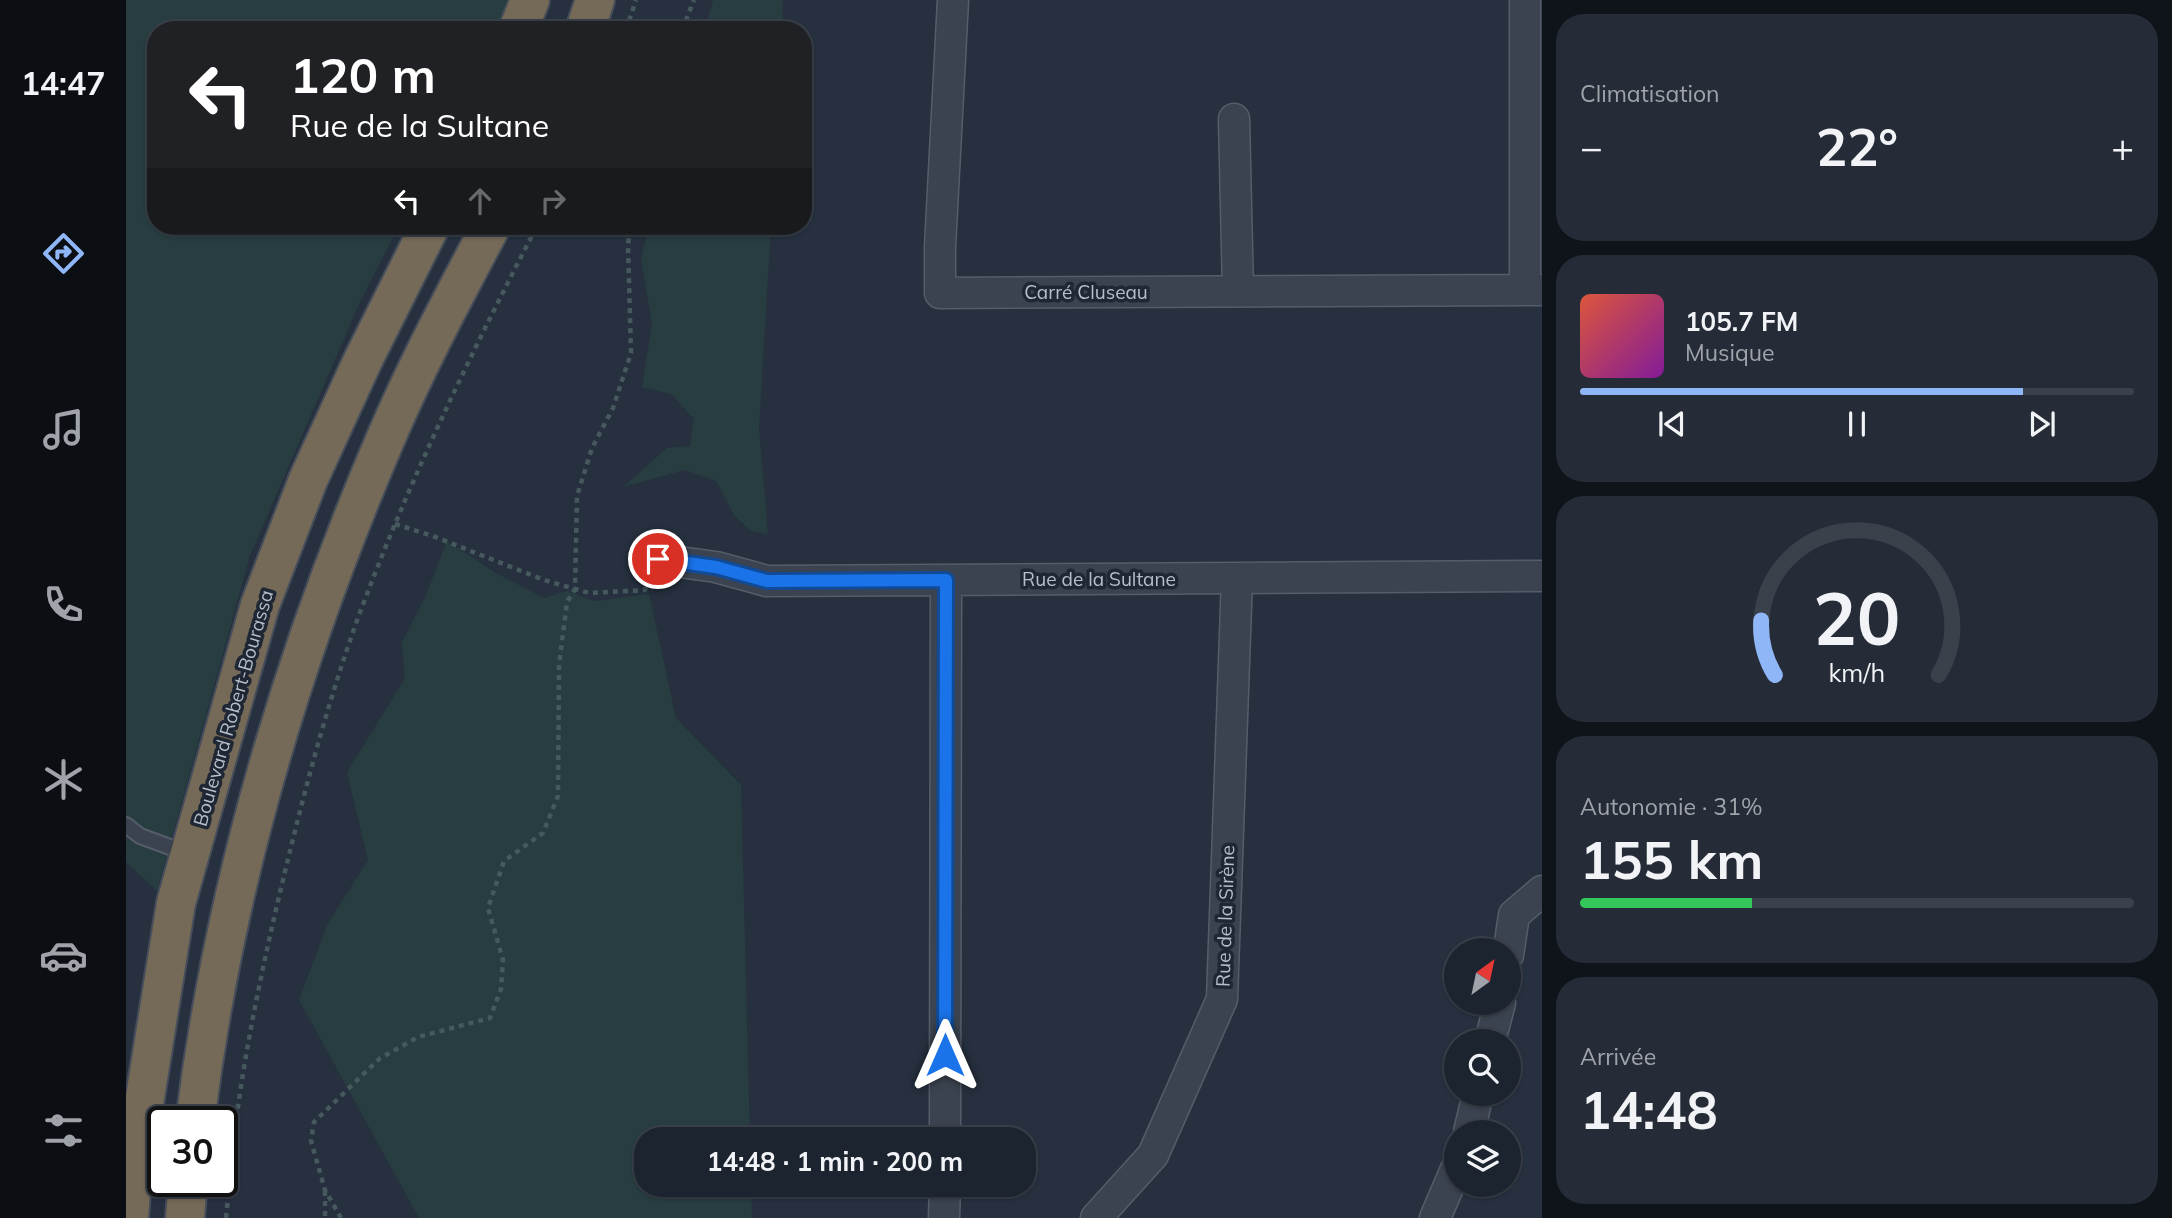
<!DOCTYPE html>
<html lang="fr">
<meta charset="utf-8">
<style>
body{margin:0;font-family:Mulish,sans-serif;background:#252c37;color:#f1f3f6;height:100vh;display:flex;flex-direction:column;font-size:26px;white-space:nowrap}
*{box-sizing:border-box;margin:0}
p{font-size:23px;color:#a0a4aa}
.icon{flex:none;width:38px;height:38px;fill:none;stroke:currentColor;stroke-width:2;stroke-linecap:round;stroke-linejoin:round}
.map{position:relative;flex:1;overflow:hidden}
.panel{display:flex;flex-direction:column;gap:14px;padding:14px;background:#0f141a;width:630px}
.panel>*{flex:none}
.banner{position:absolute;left:21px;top:21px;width:665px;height:214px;border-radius:28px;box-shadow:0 2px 5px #0004,0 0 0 2px #3a414b;background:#202124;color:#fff;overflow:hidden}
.needle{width:46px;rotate:33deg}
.tools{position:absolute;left:1318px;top:938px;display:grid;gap:14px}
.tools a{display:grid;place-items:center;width:77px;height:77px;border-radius:50%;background:#1c242f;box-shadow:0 2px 5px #0004,0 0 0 2px #3a414b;font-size:35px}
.speed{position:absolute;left:21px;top:1106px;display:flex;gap:14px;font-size:35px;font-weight:700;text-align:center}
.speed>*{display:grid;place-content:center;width:91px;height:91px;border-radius:50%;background:#1c242f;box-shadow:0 2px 5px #0004,0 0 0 2px #3a414b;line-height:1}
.speed .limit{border:4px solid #111;border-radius:10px;background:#fff;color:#111}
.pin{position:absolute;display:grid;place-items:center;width:60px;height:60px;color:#fff;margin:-30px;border:4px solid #fff;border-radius:50%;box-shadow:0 2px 7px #0007}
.me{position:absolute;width:77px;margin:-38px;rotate:0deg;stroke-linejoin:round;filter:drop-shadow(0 0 5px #0008)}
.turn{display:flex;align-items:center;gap:24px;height:147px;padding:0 28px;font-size:32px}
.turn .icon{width:91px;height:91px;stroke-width:2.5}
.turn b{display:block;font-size:49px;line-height:60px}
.lanes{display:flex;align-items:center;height:66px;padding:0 28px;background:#0003;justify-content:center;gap:35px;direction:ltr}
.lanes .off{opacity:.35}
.big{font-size:52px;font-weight:700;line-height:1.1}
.panel .tile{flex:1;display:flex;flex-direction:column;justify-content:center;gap:10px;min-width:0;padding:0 24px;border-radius:28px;background:#252c37}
.panel .dial{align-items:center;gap:0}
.dial svg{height:182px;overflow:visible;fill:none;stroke:#3a414b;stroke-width:7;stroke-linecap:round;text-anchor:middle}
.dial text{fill:#f1f3f6;stroke:none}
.song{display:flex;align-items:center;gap:21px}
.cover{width:84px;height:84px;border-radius:10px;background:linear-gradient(135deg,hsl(10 70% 55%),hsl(290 70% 35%))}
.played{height:7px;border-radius:4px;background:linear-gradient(90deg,#8fb6f6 80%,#3a414b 80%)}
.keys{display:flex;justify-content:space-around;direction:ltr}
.heat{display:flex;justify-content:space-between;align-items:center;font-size:38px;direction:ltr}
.charge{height:10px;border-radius:5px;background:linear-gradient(90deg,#34c759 31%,#3a414b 0)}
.trip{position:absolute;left:508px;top:1127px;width:402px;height:70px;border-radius:28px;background:#1c242f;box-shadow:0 2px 5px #0004,0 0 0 2px #3a414b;font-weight:700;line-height:70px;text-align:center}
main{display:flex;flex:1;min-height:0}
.tab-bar{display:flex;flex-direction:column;width:126px;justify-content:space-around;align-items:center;background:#0b0e13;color:#a0a4aa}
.tab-bar .icon{width:49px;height:49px}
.tab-bar .current{color:#8fb6f6}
.tab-bar b{font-size:32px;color:#f1f3f6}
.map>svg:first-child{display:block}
</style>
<main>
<nav class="tab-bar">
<b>14:47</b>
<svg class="icon current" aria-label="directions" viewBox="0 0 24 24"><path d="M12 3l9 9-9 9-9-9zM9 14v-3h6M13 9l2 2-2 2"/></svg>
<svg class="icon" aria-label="music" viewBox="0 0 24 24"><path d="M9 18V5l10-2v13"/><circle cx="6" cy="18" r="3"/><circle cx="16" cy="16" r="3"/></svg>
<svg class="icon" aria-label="phone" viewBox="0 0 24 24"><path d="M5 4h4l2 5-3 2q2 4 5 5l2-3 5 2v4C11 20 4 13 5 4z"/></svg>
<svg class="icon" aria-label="climate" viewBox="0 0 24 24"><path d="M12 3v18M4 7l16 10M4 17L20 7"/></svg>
<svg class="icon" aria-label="car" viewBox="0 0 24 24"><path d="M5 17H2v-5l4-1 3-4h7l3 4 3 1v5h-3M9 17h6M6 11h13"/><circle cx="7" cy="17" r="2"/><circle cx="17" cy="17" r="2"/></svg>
<svg class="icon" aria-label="filters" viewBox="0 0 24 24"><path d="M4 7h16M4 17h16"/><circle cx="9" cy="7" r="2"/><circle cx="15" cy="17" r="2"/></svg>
</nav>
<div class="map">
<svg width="1416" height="1218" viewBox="0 0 1416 1218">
<rect width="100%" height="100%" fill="#26303f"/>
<path fill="#283d40" d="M0,0H382L369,30H30V226H273L234,302L124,556L31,891L0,862Z
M587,0H657L656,30H579Z
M523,226H645L633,428L642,534L625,531L608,515L590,481L559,470L497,487L541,448L564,446L568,419L545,394L516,387L526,324L515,259Z
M321,541L370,573L418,598L441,591L469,601L523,594L550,718L615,785L624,1139H520V1185H625L626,1218H293L173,1000L202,923L242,860L221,772L279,678L276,642L300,595Z"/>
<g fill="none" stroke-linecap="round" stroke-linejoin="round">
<g stroke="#555d6a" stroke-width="18">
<path id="lane" d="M0,825L14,836L63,854"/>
</g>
<g stroke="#555d6a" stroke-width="33">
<path id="street" d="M827,0L814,247V293L1416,290
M1108,119L1112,291
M1399,290V0
M532,559L590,567L641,581L1416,576
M1382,955L1388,915L1416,891
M1364,1041L1374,1003
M1343,1132L1352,1094
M819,1139L820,580
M818,1218L819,1185
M970,1218L1027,1155L1096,999L1111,578
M1309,1218L1330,1169"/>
</g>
<g stroke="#454d5a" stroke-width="42">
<path id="highway" d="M392,30L404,0
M459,30L469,0
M69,1122C98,887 166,657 259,440C290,367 328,296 365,226
M3,1218L6,1179L50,903L134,605L182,480L237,360L304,226
M59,1218L62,1181"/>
</g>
<path stroke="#465a5d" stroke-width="4.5" stroke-dasharray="5 5" stroke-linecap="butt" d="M500,30L510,0
M556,30L568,0
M269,524L307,536L418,580L463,593L519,590L522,582
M199,1191V1218
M100,1218C103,1188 105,1158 109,1129C121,1034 143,936 166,843C185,766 206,690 233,615C283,481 345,353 411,226
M215,1218L199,1190L185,1141L188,1122L253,1059L292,1037L364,1018L375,989L377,960L362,908L378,861L417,833L432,796L433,665L441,602L449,589L451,496L466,448L487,408L505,353L502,246L504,226"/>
<use href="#lane" stroke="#3a434f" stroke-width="14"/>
<use href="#street" stroke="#3a434f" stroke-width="30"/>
<use href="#highway" stroke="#756957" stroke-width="38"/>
</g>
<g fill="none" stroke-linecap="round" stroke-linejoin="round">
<g stroke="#114b97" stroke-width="18">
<path id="route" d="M532,559L590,567L641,581L820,580L819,1055"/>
</g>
<use href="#route" stroke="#1a73e8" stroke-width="12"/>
</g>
<g text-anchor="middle" stroke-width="7" stroke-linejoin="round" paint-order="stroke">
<g font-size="19" fill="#b6beca" stroke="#1f2735">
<text x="960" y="299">Carré Cluseau</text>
<text x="973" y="586">Rue de la Sultane</text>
<text transform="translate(107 708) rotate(-74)" y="7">Boulevard Robert-Bourassa</text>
<text transform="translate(1099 916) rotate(-88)" y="7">Rue de la Sirène</text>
</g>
</g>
</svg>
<div class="tools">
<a><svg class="needle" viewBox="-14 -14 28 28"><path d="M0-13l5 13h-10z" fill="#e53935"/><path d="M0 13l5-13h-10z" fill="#a0a4aa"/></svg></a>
<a><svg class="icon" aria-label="search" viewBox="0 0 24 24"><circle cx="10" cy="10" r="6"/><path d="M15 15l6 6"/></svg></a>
<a><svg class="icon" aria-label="layers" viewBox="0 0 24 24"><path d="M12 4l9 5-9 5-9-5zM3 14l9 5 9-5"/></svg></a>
</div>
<div class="speed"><div class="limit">30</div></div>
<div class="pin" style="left:532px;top:559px;background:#d93025"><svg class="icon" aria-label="arrive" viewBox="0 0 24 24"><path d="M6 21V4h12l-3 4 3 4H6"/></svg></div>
<svg class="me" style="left:819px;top:1055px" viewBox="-20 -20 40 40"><path d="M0-17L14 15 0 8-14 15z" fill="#1a73e8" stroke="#fff" stroke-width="4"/></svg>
<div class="trip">14:48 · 1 min · 200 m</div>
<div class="banner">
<div class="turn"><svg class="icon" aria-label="left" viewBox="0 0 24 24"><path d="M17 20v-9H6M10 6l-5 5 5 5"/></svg><div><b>120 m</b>Rue de la Sultane</div></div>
<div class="lanes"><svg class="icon" aria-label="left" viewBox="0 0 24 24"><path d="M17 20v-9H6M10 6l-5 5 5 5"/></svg><svg class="icon off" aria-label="ahead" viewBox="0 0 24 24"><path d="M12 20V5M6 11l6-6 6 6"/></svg><svg class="icon off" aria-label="right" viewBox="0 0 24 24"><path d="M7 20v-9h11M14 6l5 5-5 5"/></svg></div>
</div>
</div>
<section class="panel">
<div class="tile"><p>Climatisation</p>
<div class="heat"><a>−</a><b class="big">22°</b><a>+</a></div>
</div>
<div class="tile">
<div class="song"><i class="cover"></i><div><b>105.7 FM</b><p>Musique</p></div></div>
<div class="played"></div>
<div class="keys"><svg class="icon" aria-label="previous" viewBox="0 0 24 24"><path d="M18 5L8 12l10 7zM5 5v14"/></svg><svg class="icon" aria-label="pause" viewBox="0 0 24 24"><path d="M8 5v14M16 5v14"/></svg><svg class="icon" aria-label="next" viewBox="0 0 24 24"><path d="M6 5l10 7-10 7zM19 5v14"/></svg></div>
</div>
<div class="tile dial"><svg viewBox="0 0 100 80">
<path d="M14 69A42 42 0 1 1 86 69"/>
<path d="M14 69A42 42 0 0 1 8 45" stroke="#8fb6f6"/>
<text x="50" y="56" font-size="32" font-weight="700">20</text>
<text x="50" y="72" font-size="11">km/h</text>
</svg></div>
<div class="tile"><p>Autonomie · 31%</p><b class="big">155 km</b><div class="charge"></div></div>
<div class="tile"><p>Arrivée</p><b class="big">14:48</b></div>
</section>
</main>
